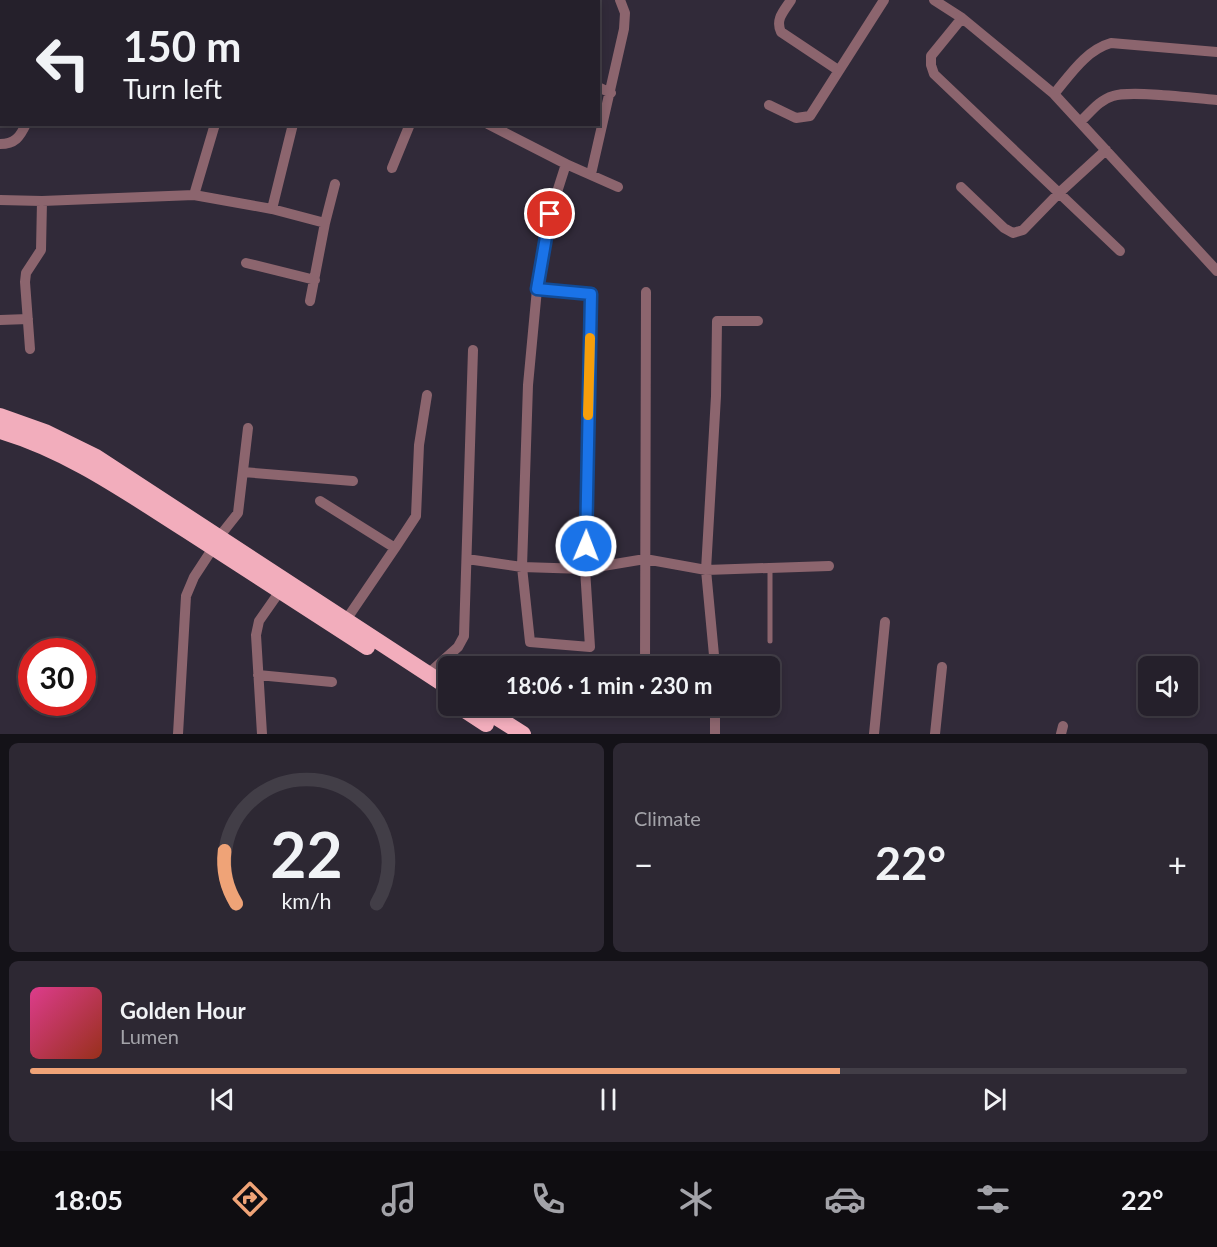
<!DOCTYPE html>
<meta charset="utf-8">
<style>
body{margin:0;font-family:Lato,sans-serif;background:#2d2833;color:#f1f3f6;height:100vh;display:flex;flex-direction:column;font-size:22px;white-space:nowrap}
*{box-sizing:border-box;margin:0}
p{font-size:20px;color:#a3a3a9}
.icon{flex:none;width:33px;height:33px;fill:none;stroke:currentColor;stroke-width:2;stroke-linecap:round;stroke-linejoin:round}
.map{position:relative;height:734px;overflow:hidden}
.panel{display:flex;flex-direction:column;gap:9px;padding:9px;background:#141218;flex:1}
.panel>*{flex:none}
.guide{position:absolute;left:0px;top:0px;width:600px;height:126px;box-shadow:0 3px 9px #0003,0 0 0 2px #423e47;background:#25202b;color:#f1f3f6;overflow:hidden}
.controls{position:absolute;left:1138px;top:656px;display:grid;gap:12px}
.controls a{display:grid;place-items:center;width:60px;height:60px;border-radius:9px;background:#25202b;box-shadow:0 3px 9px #0003,0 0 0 2px #423e47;font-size:30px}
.speed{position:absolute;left:18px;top:638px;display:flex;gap:12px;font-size:30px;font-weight:700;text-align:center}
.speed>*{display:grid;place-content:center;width:78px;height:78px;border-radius:50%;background:#25202b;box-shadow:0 3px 9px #0003,0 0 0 2px #423e47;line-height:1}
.speed .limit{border:9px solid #d22;background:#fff;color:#111}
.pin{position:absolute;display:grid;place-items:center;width:51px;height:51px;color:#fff;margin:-26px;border:3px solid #fff;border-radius:50%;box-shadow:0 2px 6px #0007}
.me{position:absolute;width:66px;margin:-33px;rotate:1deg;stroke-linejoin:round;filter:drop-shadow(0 0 4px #0008)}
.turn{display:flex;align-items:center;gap:21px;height:126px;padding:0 24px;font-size:27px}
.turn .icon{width:78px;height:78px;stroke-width:2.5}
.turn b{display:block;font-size:42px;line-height:51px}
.big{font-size:45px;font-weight:700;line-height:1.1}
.panel .card{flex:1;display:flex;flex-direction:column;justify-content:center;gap:9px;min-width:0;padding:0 21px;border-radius:9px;background:#2d2833}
.panel .dial{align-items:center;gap:0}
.dial svg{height:156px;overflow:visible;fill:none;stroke:#423e47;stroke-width:7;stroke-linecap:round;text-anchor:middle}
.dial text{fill:#f1f3f6;stroke:none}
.song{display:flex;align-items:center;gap:18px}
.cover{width:72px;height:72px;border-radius:9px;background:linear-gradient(135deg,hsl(330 70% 55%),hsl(10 70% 35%))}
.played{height:6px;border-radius:3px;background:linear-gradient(90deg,#efa377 70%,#423e47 70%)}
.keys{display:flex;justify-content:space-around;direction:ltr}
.heat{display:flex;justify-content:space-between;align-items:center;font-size:33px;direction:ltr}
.panel .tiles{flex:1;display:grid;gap:9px;grid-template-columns:1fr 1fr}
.card:last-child{grid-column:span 2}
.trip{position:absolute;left:438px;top:656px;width:342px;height:60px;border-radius:9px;background:#25202b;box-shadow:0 3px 9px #0003,0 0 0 2px #423e47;font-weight:700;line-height:60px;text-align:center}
.tabs{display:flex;height:96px;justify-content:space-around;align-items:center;background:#0f0d11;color:#a3a3a9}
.tabs .icon{width:42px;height:42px}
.tabs .on{color:#efa377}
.tabs b{font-size:27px;color:#f1f3f6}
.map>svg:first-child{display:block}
</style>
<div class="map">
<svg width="1217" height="734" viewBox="0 0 1217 734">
<rect width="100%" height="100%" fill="#312a39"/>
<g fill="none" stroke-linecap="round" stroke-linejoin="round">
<path stroke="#8c656e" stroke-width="5" d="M770,568V641"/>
<path stroke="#8c656e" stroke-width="10" d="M3,0L6,2
M232,0L235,2
M344,0L346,2
M405,0L408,2
M791,0C784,11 775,19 781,32L838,70
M934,0L962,18L1054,94L1217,271
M24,2V0
M86,2L87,0
M170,2L171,0
M397,2V0
M466,2V0
M539,2L540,0
M962,18L931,56V65L934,74L1120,251
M0,60L2,56
M598,87L611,93
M1054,94C1070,75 1086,50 1111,43L1217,52
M769,105L796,118L810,116L884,0
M1080,122C1090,113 1099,100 1113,96C1130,90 1195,98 1217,100
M488,124L566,164L550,214L543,246L537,289L528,385L522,567L530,642L590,647L585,569L591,294L537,289
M0,144C15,144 20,137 26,124
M566,164L618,187
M392,168L410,124
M591,174L624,29L625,13L620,0
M961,187L1004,228L1013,233L1023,230L1059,193L1106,150
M194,195L215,124
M0,200L42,201L194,195L272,209L293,124
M272,209L325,223
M246,263L315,280
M310,301L325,223L335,184
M0,320L28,319
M30,349L25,282L26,273L41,250L42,201
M243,472L353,481
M320,501L395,548L346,620
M219,537L238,513L248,428
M395,548L416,516L419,445L427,395
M467,559L522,567L585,569L645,559L706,570L829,566
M645,666L646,292
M715,666L706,570L716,396L717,321H758
M428,674L458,647L464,636L473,350
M258,675L332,682
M178,734L186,596L194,577L213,548
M262,734L256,635L259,621L280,591
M715,734V705
M874,734L885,622
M935,734L942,667
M1061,734L1063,726"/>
<path stroke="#f2adbc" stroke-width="16" d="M0,416L45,432L96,457L448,687
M0,431C68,451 126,492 186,530C246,569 307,608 367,647
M457,705L486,724
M477,705L523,734"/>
</g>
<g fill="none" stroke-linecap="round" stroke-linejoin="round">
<g stroke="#114b97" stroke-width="15">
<path id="route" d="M550,214L537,289L591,294L586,546"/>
</g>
<use href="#route" stroke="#1a73e8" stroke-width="10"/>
<path stroke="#f59e0b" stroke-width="10" d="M588,415L590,338"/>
</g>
</svg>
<div class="controls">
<a><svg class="icon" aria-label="sound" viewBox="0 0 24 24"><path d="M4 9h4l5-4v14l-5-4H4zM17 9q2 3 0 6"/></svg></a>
</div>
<div class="speed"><div class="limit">30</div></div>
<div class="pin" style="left:550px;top:214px;background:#d93025"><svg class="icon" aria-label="arrive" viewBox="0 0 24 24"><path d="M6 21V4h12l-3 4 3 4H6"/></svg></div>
<svg class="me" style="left:586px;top:546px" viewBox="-20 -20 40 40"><circle r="17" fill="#1a73e8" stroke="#fff" stroke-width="3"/><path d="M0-11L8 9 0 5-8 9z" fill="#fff"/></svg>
<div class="trip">18:06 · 1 min · 230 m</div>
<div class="guide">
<div class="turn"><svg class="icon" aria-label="left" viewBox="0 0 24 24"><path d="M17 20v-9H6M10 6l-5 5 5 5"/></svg><div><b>150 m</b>Turn left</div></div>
</div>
</div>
<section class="panel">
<div class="tiles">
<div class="card dial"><svg viewBox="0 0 100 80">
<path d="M14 69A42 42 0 1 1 86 69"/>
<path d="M14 69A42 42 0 0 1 8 42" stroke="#efa377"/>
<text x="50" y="56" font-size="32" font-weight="700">22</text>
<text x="50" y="72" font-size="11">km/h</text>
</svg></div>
<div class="card"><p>Climate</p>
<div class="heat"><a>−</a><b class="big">22°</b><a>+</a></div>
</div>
<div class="card">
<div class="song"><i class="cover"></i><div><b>Golden Hour</b><p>Lumen</p></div></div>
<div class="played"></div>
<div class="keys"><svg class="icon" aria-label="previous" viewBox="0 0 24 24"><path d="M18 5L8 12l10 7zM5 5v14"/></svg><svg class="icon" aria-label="pause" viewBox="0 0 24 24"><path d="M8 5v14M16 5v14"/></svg><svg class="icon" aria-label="next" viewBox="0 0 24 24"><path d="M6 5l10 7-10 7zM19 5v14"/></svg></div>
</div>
</div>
</section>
<nav class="tabs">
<b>18:05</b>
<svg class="icon on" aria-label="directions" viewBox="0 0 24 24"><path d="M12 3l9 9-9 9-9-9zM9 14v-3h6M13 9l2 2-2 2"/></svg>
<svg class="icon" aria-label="music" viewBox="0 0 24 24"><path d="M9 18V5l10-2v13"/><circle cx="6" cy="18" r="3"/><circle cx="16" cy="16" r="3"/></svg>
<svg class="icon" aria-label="phone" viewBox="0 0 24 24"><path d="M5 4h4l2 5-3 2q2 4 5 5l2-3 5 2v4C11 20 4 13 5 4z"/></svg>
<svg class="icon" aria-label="climate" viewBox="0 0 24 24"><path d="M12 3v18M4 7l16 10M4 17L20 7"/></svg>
<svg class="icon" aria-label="car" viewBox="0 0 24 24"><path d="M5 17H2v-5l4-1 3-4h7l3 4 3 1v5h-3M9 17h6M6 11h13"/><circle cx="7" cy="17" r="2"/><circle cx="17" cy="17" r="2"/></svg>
<svg class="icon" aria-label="filters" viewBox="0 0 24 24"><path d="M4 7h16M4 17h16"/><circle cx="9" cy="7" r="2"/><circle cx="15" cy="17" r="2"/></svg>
<b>22°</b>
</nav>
